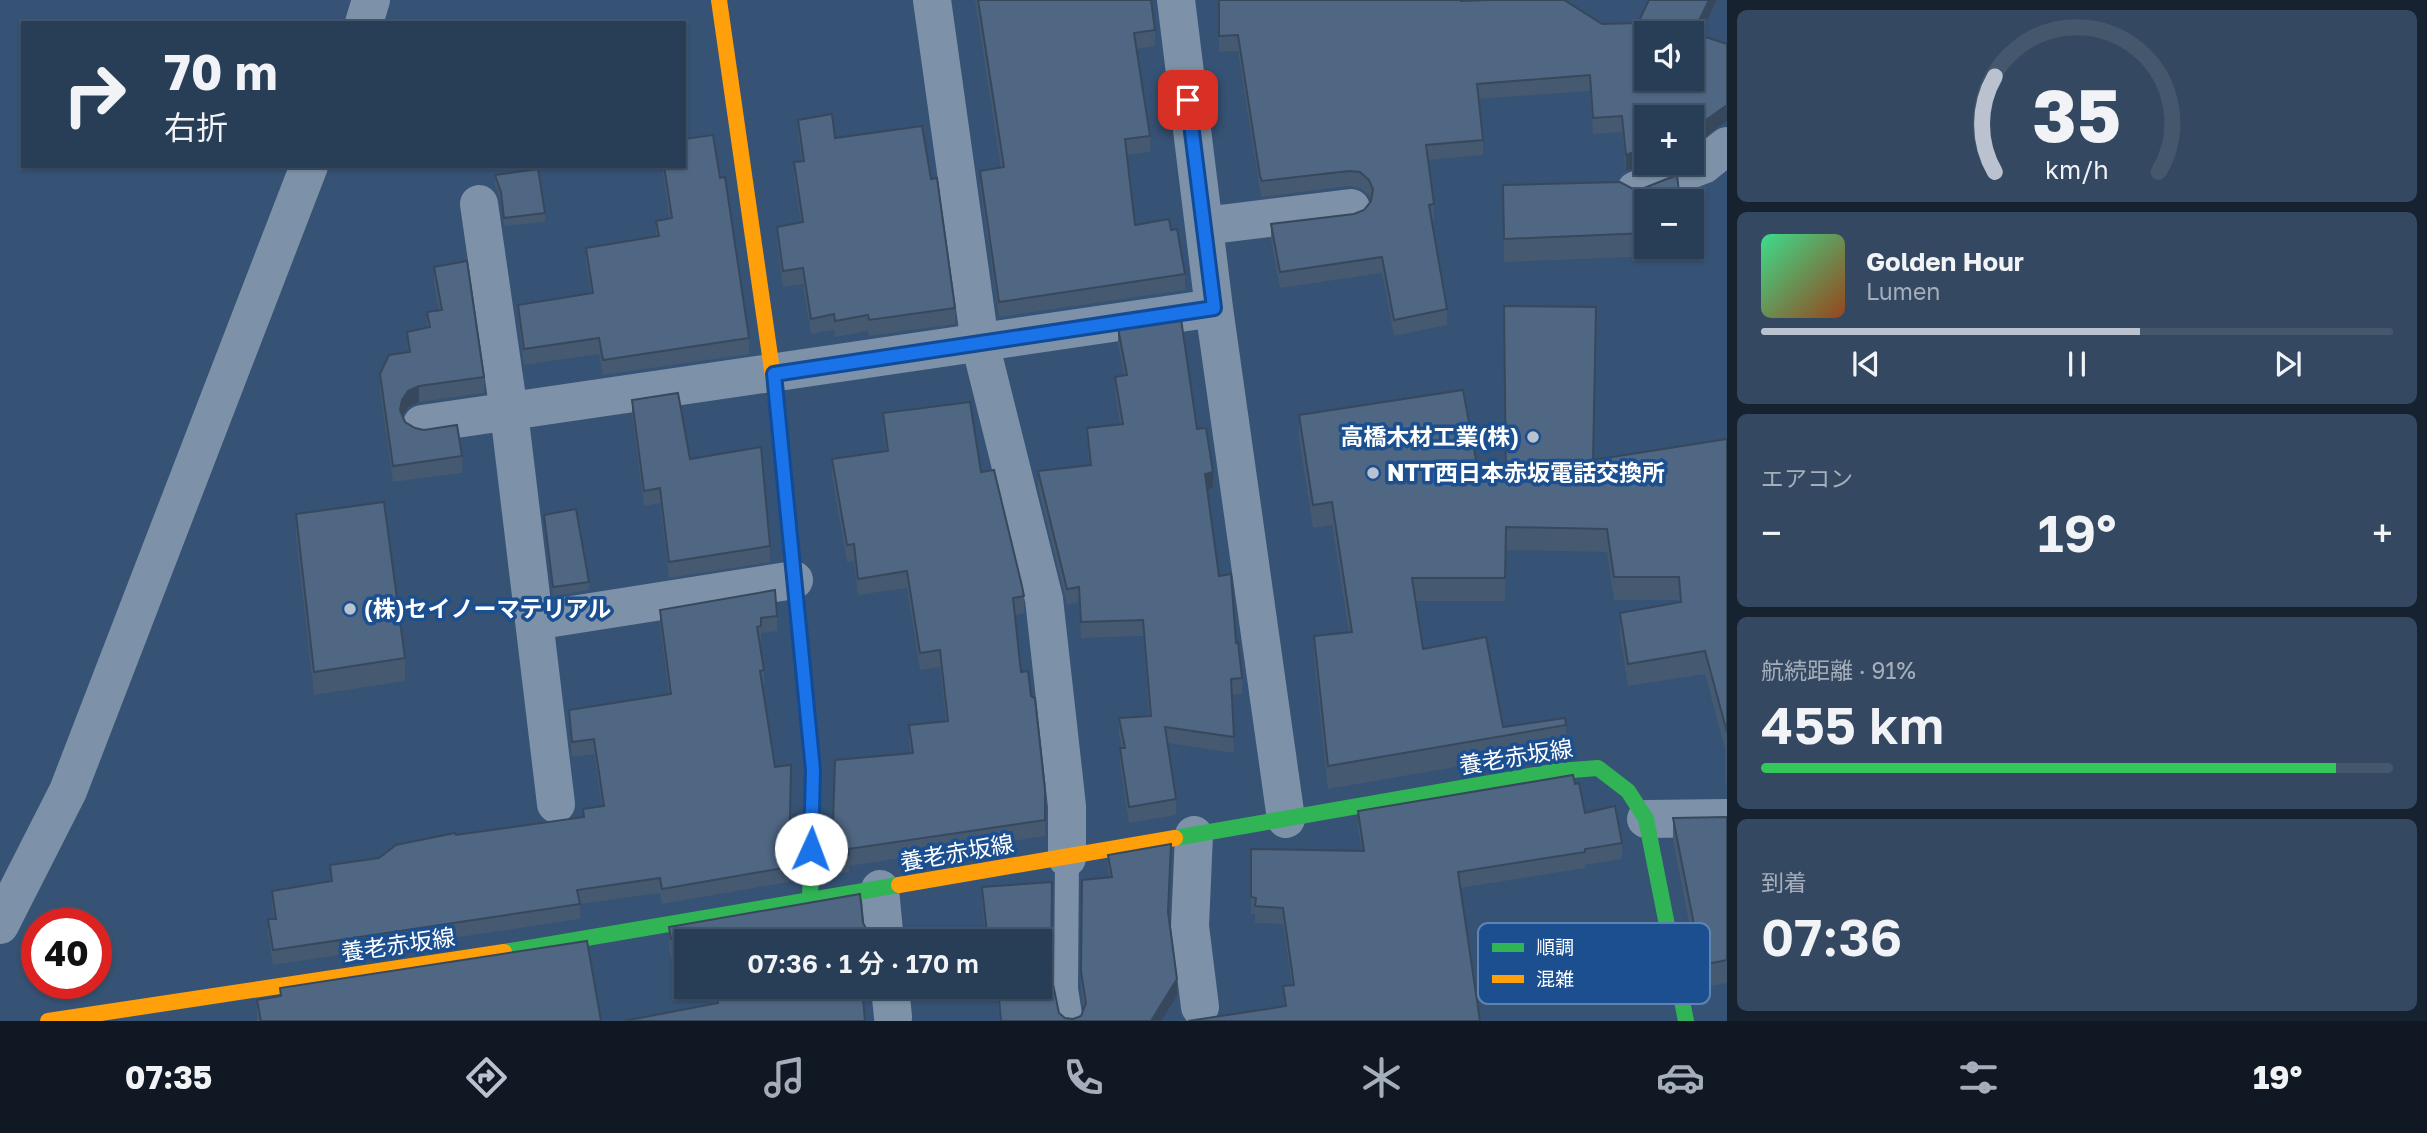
<!DOCTYPE html>
<html lang="ja">
<meta charset="utf-8">
<style>
body{margin:0;font-family:"Golos Text","Noto Sans JP",sans-serif;background:#344961;color:#f1f3f6;height:100vh;display:flex;flex-direction:column;font-size:26px;white-space:nowrap}
*{box-sizing:border-box;margin:0}
p{font-size:23px;color:#a5aeba}
.icon{flex:none;width:38px;height:38px;fill:none;stroke:currentColor;stroke-width:2;stroke-linecap:round;stroke-linejoin:round}
.map{position:relative;flex:1;overflow:hidden}
.side{display:flex;flex-direction:column;gap:10px;padding:10px;background:#162230;width:700px}
.side>*{flex:none}
.top-card{position:absolute;left:21px;top:21px;width:665px;height:147px;border-radius:0px;box-shadow:0 2px 5px #0004,0 0 0 2px #44576d;background:#283e57;color:#f1f3f6;overflow:hidden}
.buttons{position:absolute;left:1634px;top:21px;display:grid;gap:14px}
.buttons a{display:grid;place-items:center;width:70px;height:70px;border-radius:0px;background:#283e57;box-shadow:0 2px 5px #0004,0 0 0 2px #44576d;font-size:35px}
.speed{position:absolute;left:21px;top:908px;display:flex;gap:14px;font-size:35px;font-weight:700;text-align:center}
.speed>*{display:grid;place-content:center;width:91px;height:91px;border-radius:50%;background:#283e57;box-shadow:0 2px 5px #0004,0 0 0 2px #44576d;line-height:1}
.speed .limit{border:10px solid #d22;background:#fff;color:#111}
.pin{position:absolute;display:grid;place-items:center;width:60px;height:60px;color:#fff;margin:-30px;border-radius:14px;box-shadow:0 4px 10px #0006}
.me{position:absolute;width:77px;margin:-38px;rotate:2deg;stroke-linejoin:round;filter:drop-shadow(0 0 5px #0008)}
.turn{display:flex;align-items:center;gap:24px;height:147px;padding:0 28px;font-size:32px}
.turn .icon{width:91px;height:91px;stroke-width:2.5}
.turn b{display:block;font-size:49px;line-height:60px}
.big{font-size:52px;font-weight:600;line-height:1.1}
.side .tile{flex:1;display:flex;flex-direction:column;justify-content:center;gap:10px;min-width:0;padding:0 24px;border-radius:10px;background:#344961}
.side .dial{align-items:center;gap:0}
.dial svg{height:182px;overflow:visible;fill:none;stroke:#44576d;stroke-width:7;stroke-linecap:round;text-anchor:middle}
.dial text{fill:#f1f3f6;stroke:none}
.song{display:flex;align-items:center;gap:21px}
.cover{width:84px;height:84px;border-radius:10px;background:linear-gradient(135deg,hsl(150 70% 55%),hsl(20 70% 35%))}
.played{height:7px;border-radius:4px;background:linear-gradient(90deg,#b9c2ce 60%,#44576d 60%)}
.keys{display:flex;justify-content:space-around;direction:ltr}
.heat{display:flex;justify-content:space-between;align-items:center;font-size:38px;direction:ltr}
.charge{height:10px;border-radius:5px;background:linear-gradient(90deg,#34c759 91%,#44576d 0)}
.trip{position:absolute;left:674px;top:929px;width:378px;height:70px;border-radius:0px;background:#283e57;box-shadow:0 2px 5px #0004,0 0 0 2px #44576d;font-weight:600;line-height:70px;text-align:center}
.tabs{display:flex;height:112px;justify-content:space-around;align-items:center;background:#101923;color:#a5aeba}
.tabs .icon{width:49px;height:49px}
.tabs .selected{color:#b9c2ce}
.tabs b{font-size:32px;color:#f1f3f6}
main{display:flex;flex:1;min-height:0}
.map>svg:first-child{display:block}
</style>
<main>
<div class="map">
<svg width="1727" height="1021" viewBox="0 0 1727 1021">
<rect width="100%" height="100%" fill="#365274"/>
<g fill="none" stroke-linecap="round" stroke-linejoin="round">
<path stroke="#7d92a8" stroke-width="24" d="M1067,858L1066,989L1071,1021"/>
<path stroke="#7d92a8" stroke-width="38" d="M932,0L980,343L1044,599L1067,806V858
M1176,0L1214,308L1286,819
M364,23L371,0
M1636,190L1703,165L1727,146
M479,204L509,412L556,804
M1204,226L1351,208
M422,424L1214,308
M534,621L794,580
M1646,819L1727,818
M1194,835L1190,926L1200,1007
M880,889L885,942
M0,925L68,791L309,166
M890,987L893,1017"/>
<path stroke="#30b455" stroke-width="16" d="M778,412L813,770L810,901
M1175,838L1558,771L1598,768L1628,791L1646,819L1686,1021
M504,952L899,885"/>
<path stroke="#ff9f0a" stroke-width="16" d="M719,0L778,412
M899,885L1175,838
M48,1021L504,952"/>
</g>
<path fill="#455971" d="M975,0H1151L1155,30V46L1137,49L1150,136V152L1127,155L1135,225L1171,230L1185,274V290L999,317L980,187V171L1001,168Z
M1219,0L1461,1L1602,24L1638,23L1649,0H1717L1699,35L1727,44V121L1692,146L1626,171L1622,132L1593,134L1590,91L1479,99L1483,140V155L1429,160L1434,204V220H1431L1447,309V325L1394,336L1382,273L1280,288L1271,240V224L1354,214L1364,210L1371,201L1369,195L1360,188L1349,186L1262,197L1260,191L1238,51L1219,52Z
M798,120L835,138L931,179L955,308V324L869,336L868,331L835,337L834,330L811,334L803,284L783,287L777,243V227L801,222L794,178V162L802,161L798,136Z
M662,166H684L720,178L749,338V354L603,375L599,354L524,365L518,320V305L591,293L586,263V248L656,237V221L669,219Z
M495,175L545,213V222L504,226L501,201L495,184Z
M1503,185L1647,201V247H1683V255L1504,262Z
M434,267L484,377V393L419,402L408,407L402,415L405,422L462,456V473L393,482L380,390V374L408,352L407,332L427,328V312L439,310L434,283Z
M1118,328L1197,429L1213,488L1207,489L1219,576L1236,643L1242,678V694L1232,695L1234,753L1168,743L1176,799V815L1129,823L1120,764V748H1122L1119,734V718L1149,716L1143,636L1081,638L1079,602L1067,605L1038,487V471L1089,465L1087,428L1120,424L1115,393V377L1124,375L1118,344Z
M632,400L690,459L770,546V562L669,578L660,503L644,506L632,415Z
M883,413L981,472L1024,596V613L1015,615L1021,672L1045,790V836L849,866V872L832,875L835,760L911,754L909,742V725L946,722L940,667L920,670L907,588L858,595L854,561L847,562L832,476V459L886,451L883,430Z
M1299,415L1480,481L1506,478L1594,460L1727,439V792L1725,776V753H1726L1705,674L1628,686L1620,636V613L1679,602V600H1614L1607,552L1506,550L1505,601H1416L1423,649L1503,727L1566,725V748L1328,789L1314,659V636L1349,633L1332,525L1313,528L1299,438Z
M296,514L405,658V681L314,695L296,537Z
M544,515L589,582V590L553,596L544,523Z
M660,610L777,616V631L761,633V641L760,642L764,670V685H762L775,767L791,765L789,882L662,904L660,893L580,904V919L273,965L268,934V919H274L272,906V891L331,881L330,865L379,858L583,817V809L602,806L594,754L572,757L569,725V710L669,695L660,625Z
M1575,784L1585,813L1622,843V859L1585,865V868L1460,888L1480,1021L1284,1007L1283,986L1292,985L1283,924L1255,923V914H1251V849L1362,851L1358,828V811Z
M1727,817V983L1702,988L1673,841V818Z
M1171,844L1169,916L1177,979V996L1161,1021H1000L996,987H1040V942H986L982,903V887L1052,882L1051,975L1059,1013L1065,1018L1073,1019L1081,1016L1084,1008L1081,988L1082,880L1109,878L1108,871V855Z
M863,923L871,942H686V957L671,959L669,948V927Z
M712,987H862L715,1004Z
M280,988L601,1021H257V1000L280,996Z"/>
<path fill="#38485c" d="M1709,0H1717L1693,48V33Z
M1727,105V121L1692,146V130Z
M1647,147V163H1648L1626,171V155Z
M419,386V402L408,407L402,417L400,410L402,400L408,391Z
M1213,472V488L1205,490V474Z
M1177,979V996L1161,1021H1151Z"/>
<path fill="#506783" stroke="#38485c" stroke-width="2" fill-rule="evenodd" d="M978,0H1151L1155,30L1134,33L1150,136L1125,139L1135,225L1169,219L1171,230L1177,229L1185,274L999,302L980,171L1004,167Z
M1219,0H1461V1L1492,0H1564L1602,24L1638,23L1649,0H1709L1693,33L1727,44V105L1692,130V117H1647V147L1626,155L1622,116L1593,118L1590,75L1477,84L1483,140L1426,145L1434,204L1429,205L1447,309L1394,320L1382,257L1280,272L1271,224L1354,214L1364,210L1371,201L1373,189L1369,180L1360,172L1349,171L1262,181L1260,176L1238,35L1219,36ZM1647,33H1692V79H1647Z
M832,114L835,138L922,126L931,179L937,178L955,308L869,320L868,315L835,321L834,314L811,319L803,268L783,271L777,227L803,222L794,162L804,161L798,120Z
M713,135L720,178L725,177L749,338L603,360L599,338L524,349L518,305L593,293L586,248L659,236L656,221L672,218L664,166H684V139Z
M538,169L545,213L504,218L501,192L495,175Z
M1677,175L1680,201H1647V233L1504,239L1503,185L1620,182L1633,189L1644,188Z
M467,261L484,377L419,386L408,391L402,400L400,410L405,422L415,428L424,430L457,425L462,456L393,466L380,374L389,355L410,352L407,332L430,327L427,312L442,310L434,267Z
M1504,306L1596,307L1593,460L1727,439V732L1705,651L1628,664L1620,613L1681,602L1679,577H1614L1607,529L1506,527L1505,578H1412L1423,649L1486,637L1503,727L1565,718L1566,725L1328,766L1314,636L1352,632L1332,502L1313,505L1299,415L1463,390L1480,481L1506,478Z
M1181,319L1197,429L1206,428L1213,472L1205,474L1219,576L1231,574L1236,643L1238,642L1242,678L1231,679L1234,737L1165,727L1176,799L1129,807L1120,748H1125L1119,718L1151,716L1143,620L1081,622L1079,587L1067,589L1038,471L1091,465L1087,428L1123,424L1115,377L1127,375L1118,328Z
M678,393L690,459L761,447L770,546L669,562L660,488L644,491L632,400Z
M970,402L981,472L994,470L1022,586L1024,596L1013,598L1021,672L1028,671L1031,696L1035,698L1045,790V820L848,849L849,855L832,858L835,760L913,753L909,725L948,721L940,650L920,653L907,571L858,579L854,544L847,545L832,459L888,451L883,413Z
M384,502L405,658L314,672L296,514Z
M576,509L589,582L553,587L544,515Z
M775,590L777,616L761,618V626L757,627L764,670L760,671L775,767L791,765L789,867L662,889L660,878L577,890L580,904L273,950L268,919H276L272,891L332,881L330,865L379,858L396,845L455,833L456,835L584,817L583,809L604,806L594,739L572,742L569,710L671,694L660,610Z
M1573,775L1575,784L1579,783L1585,813L1615,806L1622,843L1585,849V852L1458,872L1480,1021H1188L1286,1006L1283,986L1294,985L1283,908L1255,906L1256,898L1251,897V849L1364,851L1358,811Z
M1727,817V960L1702,965L1673,818Z
M1171,844L1168,912L1177,979L1151,1021H1001L998,987H1040V942H988L982,887L1052,882L1051,975L1059,1013L1065,1018L1073,1019L1081,1016L1086,1003L1081,971L1082,880L1112,877L1108,855Z
M860,894L863,923L871,937V942H708L707,933L671,939L669,927Z
M587,941L601,1021H261L257,1000L281,996L280,988Z
M715,987H862L865,1021H624L718,1003Z"/>
<g fill="none" stroke-linecap="round" stroke-linejoin="round">
<g stroke="#114b97" stroke-width="18">
<path id="route" d="M811,849L813,770L774,374L1214,308L1188,100"/>
</g>
<use href="#route" stroke="#1a73e8" stroke-width="12"/>
</g>
<g fill="#b9c2ce" stroke="#1b4f8f" stroke-width="2.5">
<circle cx="1533" cy="437" r="7"/>
<circle cx="1373" cy="473" r="7"/>
<circle cx="350" cy="609" r="7"/>
</g>
<g text-anchor="middle" stroke-width="7" stroke-linejoin="round" paint-order="stroke">
<g font-size="23" font-weight="bold" fill="#fff" stroke="#1b4f8f" text-anchor="start">
<text x="1519" y="445" text-anchor="end">高橋木材工業(株)</text>
<text x="1387" y="481">NTT西日本赤坂電話交換所</text>
<text x="364" y="617">(株)セイノーマテリアル</text>
</g>
<g font-size="23" fill="#fff" stroke="#1b4f8f">
<text transform="translate(1516 757) rotate(-9)" y="8">養老赤坂線</text>
<text transform="translate(957 853) rotate(-10)" y="8">養老赤坂線</text>
<text transform="translate(398 945) rotate(-8)" y="8">養老赤坂線</text>
</g>
</g>
<rect x="1478" y="923" width="232" height="81" rx="10" fill="#1b4f8f" stroke="#5f84b1" stroke-width="2"/>
<rect x="1492" y="943" width="32" height="9" fill="#30b455"/>
<rect x="1492" y="975" width="32" height="8" fill="#ff9f0a"/>
<g font-size="19" fill="#fff">
<text x="1536" y="954">順調</text>
<text x="1536" y="986">混雑</text>
</g>
</svg>
<div class="buttons">
<a><svg class="icon" aria-label="sound" viewBox="0 0 24 24"><path d="M4 9h4l5-4v14l-5-4H4zM17 9q2 3 0 6"/></svg></a>
<a>+</a>
<a>−</a>
</div>
<div class="speed"><div class="limit">40</div></div>
<div class="pin" style="left:1188px;top:100px;background:#d93025"><svg class="icon" aria-label="arrive" viewBox="0 0 24 24"><path d="M6 21V4h12l-3 4 3 4H6"/></svg></div>
<svg class="me" style="left:811px;top:849px" viewBox="-20 -20 40 40"><circle r="19" fill="#fff"/><path d="M0-13L10 11 0 6-10 11z" fill="#1a73e8"/></svg>
<div class="trip">07:36 · 1 分 · 170 m</div>
<div class="top-card">
<div class="turn"><svg class="icon" aria-label="right" viewBox="0 0 24 24"><path d="M7 20v-9h11M14 6l5 5-5 5"/></svg><div><b>70 m</b>右折</div></div>
</div>
</div>
<section class="side">
<div class="tile dial"><svg viewBox="0 0 100 80">
<path d="M14 69A42 42 0 1 1 86 69"/>
<path d="M14 69A42 42 0 0 1 14 27" stroke="#b9c2ce"/>
<text x="50" y="56" font-size="32" font-weight="700">35</text>
<text x="50" y="72" font-size="11">km/h</text>
</svg></div>
<div class="tile">
<div class="song"><i class="cover"></i><div><b>Golden Hour</b><p>Lumen</p></div></div>
<div class="played"></div>
<div class="keys"><svg class="icon" aria-label="previous" viewBox="0 0 24 24"><path d="M18 5L8 12l10 7zM5 5v14"/></svg><svg class="icon" aria-label="pause" viewBox="0 0 24 24"><path d="M8 5v14M16 5v14"/></svg><svg class="icon" aria-label="next" viewBox="0 0 24 24"><path d="M6 5l10 7-10 7zM19 5v14"/></svg></div>
</div>
<div class="tile"><p>エアコン</p>
<div class="heat"><a>−</a><b class="big">19°</b><a>+</a></div>
</div>
<div class="tile"><p>航続距離 · 91%</p><b class="big">455 km</b><div class="charge"></div></div>
<div class="tile"><p>到着</p><b class="big">07:36</b></div>
</section>
</main>
<nav class="tabs">
<b>07:35</b>
<svg class="icon selected" aria-label="directions" viewBox="0 0 24 24"><path d="M12 3l9 9-9 9-9-9zM9 14v-3h6M13 9l2 2-2 2"/></svg>
<svg class="icon" aria-label="music" viewBox="0 0 24 24"><path d="M9 18V5l10-2v13"/><circle cx="6" cy="18" r="3"/><circle cx="16" cy="16" r="3"/></svg>
<svg class="icon" aria-label="phone" viewBox="0 0 24 24"><path d="M5 4h4l2 5-3 2q2 4 5 5l2-3 5 2v4C11 20 4 13 5 4z"/></svg>
<svg class="icon" aria-label="climate" viewBox="0 0 24 24"><path d="M12 3v18M4 7l16 10M4 17L20 7"/></svg>
<svg class="icon" aria-label="car" viewBox="0 0 24 24"><path d="M5 17H2v-5l4-1 3-4h7l3 4 3 1v5h-3M9 17h6M6 11h13"/><circle cx="7" cy="17" r="2"/><circle cx="17" cy="17" r="2"/></svg>
<svg class="icon" aria-label="filters" viewBox="0 0 24 24"><path d="M4 7h16M4 17h16"/><circle cx="9" cy="7" r="2"/><circle cx="15" cy="17" r="2"/></svg>
<b>19°</b>
</nav>
